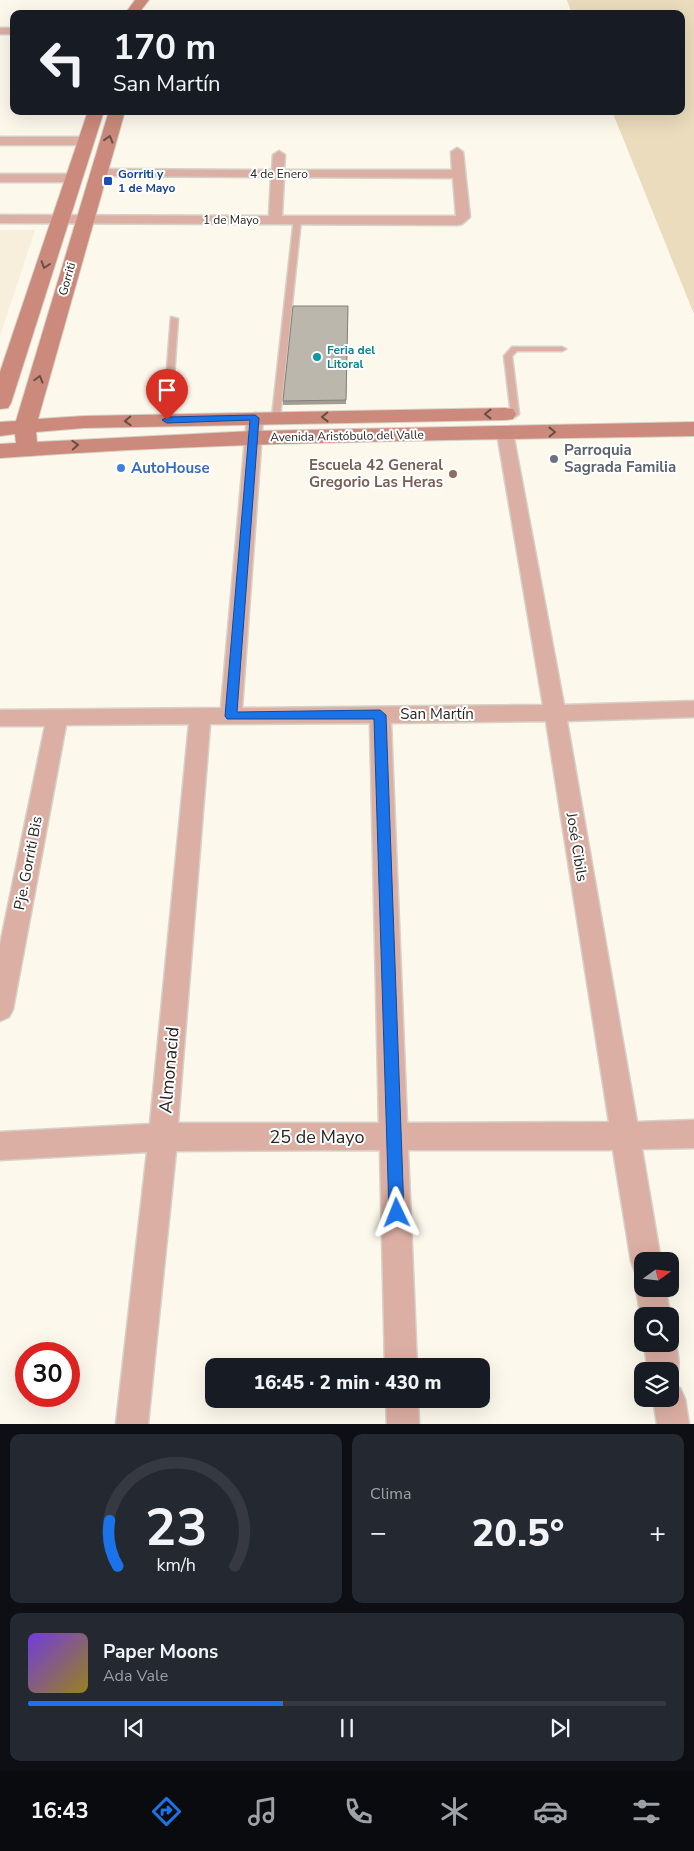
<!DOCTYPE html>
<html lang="es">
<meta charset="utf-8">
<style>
body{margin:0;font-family:"Nunito Sans",sans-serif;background:#242831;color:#f1f3f6;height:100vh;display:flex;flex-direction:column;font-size:19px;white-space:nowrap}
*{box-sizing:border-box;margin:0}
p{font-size:16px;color:#9ea1a6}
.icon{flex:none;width:28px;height:28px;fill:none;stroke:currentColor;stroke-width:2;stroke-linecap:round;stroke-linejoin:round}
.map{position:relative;height:1424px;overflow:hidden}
.panel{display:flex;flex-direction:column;gap:10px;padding:10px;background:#0d0f14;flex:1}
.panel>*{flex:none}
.guide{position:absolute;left:10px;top:10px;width:675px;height:105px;border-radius:10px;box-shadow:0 5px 20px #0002;background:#171b24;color:#f1f3f6;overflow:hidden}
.needle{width:32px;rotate:75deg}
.controls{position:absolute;left:634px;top:1252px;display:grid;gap:10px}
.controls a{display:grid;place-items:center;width:45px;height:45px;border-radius:10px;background:#171b24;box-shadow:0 5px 20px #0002;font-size:25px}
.speed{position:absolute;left:15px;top:1342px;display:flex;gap:10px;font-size:25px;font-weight:700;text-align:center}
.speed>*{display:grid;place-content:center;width:65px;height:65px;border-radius:50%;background:#171b24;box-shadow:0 5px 20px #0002;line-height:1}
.speed .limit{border:8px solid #d22;background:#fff;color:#111}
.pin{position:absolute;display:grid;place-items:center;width:42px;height:42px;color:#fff;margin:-51px -21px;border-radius:50% 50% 50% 0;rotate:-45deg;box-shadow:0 0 5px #0007}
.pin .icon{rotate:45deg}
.me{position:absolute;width:55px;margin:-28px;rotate:358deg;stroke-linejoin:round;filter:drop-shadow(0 0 4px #0008)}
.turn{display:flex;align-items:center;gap:18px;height:105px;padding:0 20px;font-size:22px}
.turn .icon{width:65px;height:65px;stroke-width:2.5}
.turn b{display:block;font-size:35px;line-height:42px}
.big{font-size:38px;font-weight:800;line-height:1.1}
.panel .widget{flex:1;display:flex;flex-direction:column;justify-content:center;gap:8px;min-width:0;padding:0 18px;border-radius:10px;background:#242831}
.panel .dial{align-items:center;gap:0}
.dial svg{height:130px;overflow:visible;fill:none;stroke:#363941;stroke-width:7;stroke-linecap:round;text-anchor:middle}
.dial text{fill:#f1f3f6;stroke:none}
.song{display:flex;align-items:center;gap:15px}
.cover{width:60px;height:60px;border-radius:8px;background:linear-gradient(135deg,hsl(260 70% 55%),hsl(50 70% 35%))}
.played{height:5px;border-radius:2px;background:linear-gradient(90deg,#1a73e8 40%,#363941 40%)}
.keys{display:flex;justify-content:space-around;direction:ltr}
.heat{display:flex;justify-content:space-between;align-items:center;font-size:28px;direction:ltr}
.panel .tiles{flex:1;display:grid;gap:10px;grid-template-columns:1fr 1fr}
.widget:last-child{grid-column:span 2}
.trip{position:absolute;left:205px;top:1358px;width:285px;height:50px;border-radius:10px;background:#171b24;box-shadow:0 5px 20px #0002;font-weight:800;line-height:50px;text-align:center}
.tab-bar{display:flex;height:80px;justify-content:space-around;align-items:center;background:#090b0e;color:#9ea1a6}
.tab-bar .icon{width:35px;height:35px}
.tab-bar .current{color:#1a73e8}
.tab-bar b{font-size:22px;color:#f1f3f6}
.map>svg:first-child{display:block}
</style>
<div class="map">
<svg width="694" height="1424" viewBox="0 0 694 1424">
<rect width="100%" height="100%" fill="#fdf8ec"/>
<path fill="#f7efdb" d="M0,230H35L0,336Z"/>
<path fill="#eadcbc" d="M567,0H694V314L612,111H681V14H572Z"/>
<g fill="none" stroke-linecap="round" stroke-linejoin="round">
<g stroke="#d6d2c7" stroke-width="3">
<path id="lane" d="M294,218L301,220L280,417L276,420L272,417Z
M171,317L178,319L171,420L167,423L163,420Z
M512,347H562L566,349L562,351H517L512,356L519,414L515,417L511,414L504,356Z"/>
</g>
<g stroke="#d6d2c7" stroke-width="3">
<path id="street" d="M0,28H14V34H0Z
M0,137H87L93,141L87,145H0Z
M457,148L463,152L470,217L462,224L457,225L0,223V215L269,216L271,177L94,176L93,173L99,169L272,170L273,155L279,151L285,155L284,170H452L451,152ZM284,177L453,178L456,216H282Z
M0,174H74L80,178L74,182H0Z
M255,413L261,414L263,418L242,708L543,705L497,433L499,429H511L513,433L564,705L694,701V717L567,721L637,1122L694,1120V1148L642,1149L661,1261H642V1274L635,1272L631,1261L613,1150H408L417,1366H385L380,1150L176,1151L148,1424H116L147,1152L0,1160V1132L150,1124L189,724L66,725L13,1009L9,1017L0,1021V945L45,726H0V710L221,708L247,418L249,414ZM546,721L609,1122L407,1123L391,723ZM370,723L379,1123H178L210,724Z
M642,1277V1289H666L670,1316V1317L642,1316V1323L636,1289Z
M670,1333C679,1346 681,1367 675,1382L671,1384L680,1388L685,1399L689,1424H657L653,1399H670V1371H648L644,1344H670Z
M386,1399H418L419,1424H387Z"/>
</g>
<g stroke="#d6d2c7" stroke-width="2">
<path id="secondary" d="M135,0H149L138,14H125Z
M88,111H104L11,403L8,408L0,409V372Z
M109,111H125L38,419L84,416L505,408L513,409L516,414L513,419L505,420L84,428L36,432L37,442L253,431L694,422V436C463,440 231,441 0,458V444L16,443L15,434L0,436V422L16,421Z"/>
</g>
<use href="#lane" fill="#dcafa4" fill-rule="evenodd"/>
<use href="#street" fill="#dcafa4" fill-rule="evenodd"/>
<use href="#secondary" fill="#cb8a7b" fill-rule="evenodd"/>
</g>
<path fill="#a29d94" d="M348,306L346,404L283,405V401Z"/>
<path fill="#bcb7ac" stroke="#848078" d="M293,306H348L346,400L283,401Z"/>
<defs><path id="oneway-chevron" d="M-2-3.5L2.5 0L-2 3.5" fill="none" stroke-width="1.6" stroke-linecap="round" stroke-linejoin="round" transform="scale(1.25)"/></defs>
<g stroke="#694d44">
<use href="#oneway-chevron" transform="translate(109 139) rotate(-73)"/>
<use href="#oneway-chevron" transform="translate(45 265) rotate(108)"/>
<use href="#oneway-chevron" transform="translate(39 379) rotate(-74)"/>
<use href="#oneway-chevron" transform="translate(488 414) rotate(180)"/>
<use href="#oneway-chevron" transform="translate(325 417) rotate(179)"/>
<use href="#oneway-chevron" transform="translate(128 421) rotate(178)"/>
<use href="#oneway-chevron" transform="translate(552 432) rotate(-1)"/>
<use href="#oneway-chevron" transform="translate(75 445) rotate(-3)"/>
</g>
<path fill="#1a73e8" stroke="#114b97" d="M255,415L259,418L237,712L380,710L386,715L404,1213L402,1218L397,1221L391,1218L389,1213L374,719H227L225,716L250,420L167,423L162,420L167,417Z"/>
<rect fill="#1a4fb4" stroke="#fff" stroke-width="2" x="103" y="176" width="10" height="10" rx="2.5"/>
<circle fill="#0f9aa8" stroke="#fff" stroke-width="2" cx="317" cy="357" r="5"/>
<circle fill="#6b7280" stroke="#fff" stroke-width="2" cx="554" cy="459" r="5"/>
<circle fill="#3f7fe0" stroke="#fff" stroke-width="2" cx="121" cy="468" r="5"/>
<circle fill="#8d6e63" stroke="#fff" stroke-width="2" cx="453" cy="474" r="5"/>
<g text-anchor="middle" stroke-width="4" stroke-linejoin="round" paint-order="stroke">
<g font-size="12" font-weight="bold" fill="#164399" stroke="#fff" text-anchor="start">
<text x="118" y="178">Gorriti y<tspan x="118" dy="14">1 de Mayo</tspan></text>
</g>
<g font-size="12" fill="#272520" stroke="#fff">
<text x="279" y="178">4 de Enero</text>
<text x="231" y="224">1 de Mayo</text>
<text transform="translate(67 279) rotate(-74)" y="4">Gorriti</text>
<text transform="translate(347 436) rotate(-1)" y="4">Avenida Aristóbulo del Valle</text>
</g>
<g font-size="12" font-weight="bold" fill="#0d838f" stroke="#fff" text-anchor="start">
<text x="327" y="354">Feria del<tspan x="327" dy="14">Litoral</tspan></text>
</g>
<g font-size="15" font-weight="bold" fill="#5b616d" stroke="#fff" text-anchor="start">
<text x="564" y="455">Parroquia<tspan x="564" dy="17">Sagrada Familia</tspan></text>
</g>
<g font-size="15" font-weight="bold" fill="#785e54" stroke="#fff" text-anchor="end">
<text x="443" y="470">Escuela 42 General<tspan x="443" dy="17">Gregorio Las Heras</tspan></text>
</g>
<g font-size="15" font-weight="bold" fill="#366cbe" stroke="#fff" text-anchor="start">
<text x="131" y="473">AutoHouse</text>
</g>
<g font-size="15" fill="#272520" stroke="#fff">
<text x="437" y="719">San Martín</text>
<text transform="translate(577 847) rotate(81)" y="5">José Cibils</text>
<text transform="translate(28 863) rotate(-79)" y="5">Pje. Gorriti Bis</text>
</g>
<g font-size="18" fill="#272520" stroke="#fff">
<text transform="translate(169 1070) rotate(-85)" y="6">Almonacid</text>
<text x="317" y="1143">25 de Mayo</text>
</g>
</g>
</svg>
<div class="controls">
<a><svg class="needle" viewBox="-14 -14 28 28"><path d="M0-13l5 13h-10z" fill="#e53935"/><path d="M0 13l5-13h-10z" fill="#9ea1a6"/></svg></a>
<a><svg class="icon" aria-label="search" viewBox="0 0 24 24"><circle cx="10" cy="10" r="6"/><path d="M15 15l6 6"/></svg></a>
<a><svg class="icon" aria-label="layers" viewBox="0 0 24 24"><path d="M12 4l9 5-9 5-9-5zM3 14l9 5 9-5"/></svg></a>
</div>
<div class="speed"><div class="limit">30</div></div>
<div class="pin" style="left:167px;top:420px;background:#d93025"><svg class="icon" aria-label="arrive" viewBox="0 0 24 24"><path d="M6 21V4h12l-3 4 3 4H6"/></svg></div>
<svg class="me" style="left:397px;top:1213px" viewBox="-20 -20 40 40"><path d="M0-17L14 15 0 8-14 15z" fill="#1a73e8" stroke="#fff" stroke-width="4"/></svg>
<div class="trip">16:45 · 2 min · 430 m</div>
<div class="guide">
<div class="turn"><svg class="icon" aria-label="left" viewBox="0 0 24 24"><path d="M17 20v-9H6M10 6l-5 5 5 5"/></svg><div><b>170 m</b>San Martín</div></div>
</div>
</div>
<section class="panel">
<div class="tiles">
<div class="widget dial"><svg viewBox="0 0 100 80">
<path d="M14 69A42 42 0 1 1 86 69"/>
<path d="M14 69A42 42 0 0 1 9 41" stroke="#1a73e8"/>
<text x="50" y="56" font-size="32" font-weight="700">23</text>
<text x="50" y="72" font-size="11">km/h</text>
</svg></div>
<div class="widget"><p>Clima</p>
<div class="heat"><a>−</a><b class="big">20.5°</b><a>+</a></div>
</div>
<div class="widget">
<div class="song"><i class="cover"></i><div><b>Paper Moons</b><p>Ada Vale</p></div></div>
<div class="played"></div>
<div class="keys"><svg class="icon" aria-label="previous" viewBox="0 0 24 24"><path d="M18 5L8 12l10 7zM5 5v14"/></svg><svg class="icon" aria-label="pause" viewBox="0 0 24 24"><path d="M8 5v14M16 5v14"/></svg><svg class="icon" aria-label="next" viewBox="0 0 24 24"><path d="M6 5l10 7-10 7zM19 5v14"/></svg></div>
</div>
</div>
</section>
<nav class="tab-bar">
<b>16:43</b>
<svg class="icon current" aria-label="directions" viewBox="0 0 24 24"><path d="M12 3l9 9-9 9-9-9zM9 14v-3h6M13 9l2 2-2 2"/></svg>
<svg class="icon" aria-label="music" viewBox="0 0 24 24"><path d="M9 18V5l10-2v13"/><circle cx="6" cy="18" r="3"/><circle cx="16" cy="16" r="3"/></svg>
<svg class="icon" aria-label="phone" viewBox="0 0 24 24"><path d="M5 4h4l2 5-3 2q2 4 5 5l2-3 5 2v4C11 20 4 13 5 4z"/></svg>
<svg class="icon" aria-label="climate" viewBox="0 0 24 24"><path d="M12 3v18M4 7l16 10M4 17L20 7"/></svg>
<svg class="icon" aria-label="car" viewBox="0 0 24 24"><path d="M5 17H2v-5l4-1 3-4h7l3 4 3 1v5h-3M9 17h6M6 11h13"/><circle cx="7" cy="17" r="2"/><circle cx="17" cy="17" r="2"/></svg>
<svg class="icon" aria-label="filters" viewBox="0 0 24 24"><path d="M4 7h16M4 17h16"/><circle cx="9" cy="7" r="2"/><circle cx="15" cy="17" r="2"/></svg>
</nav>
